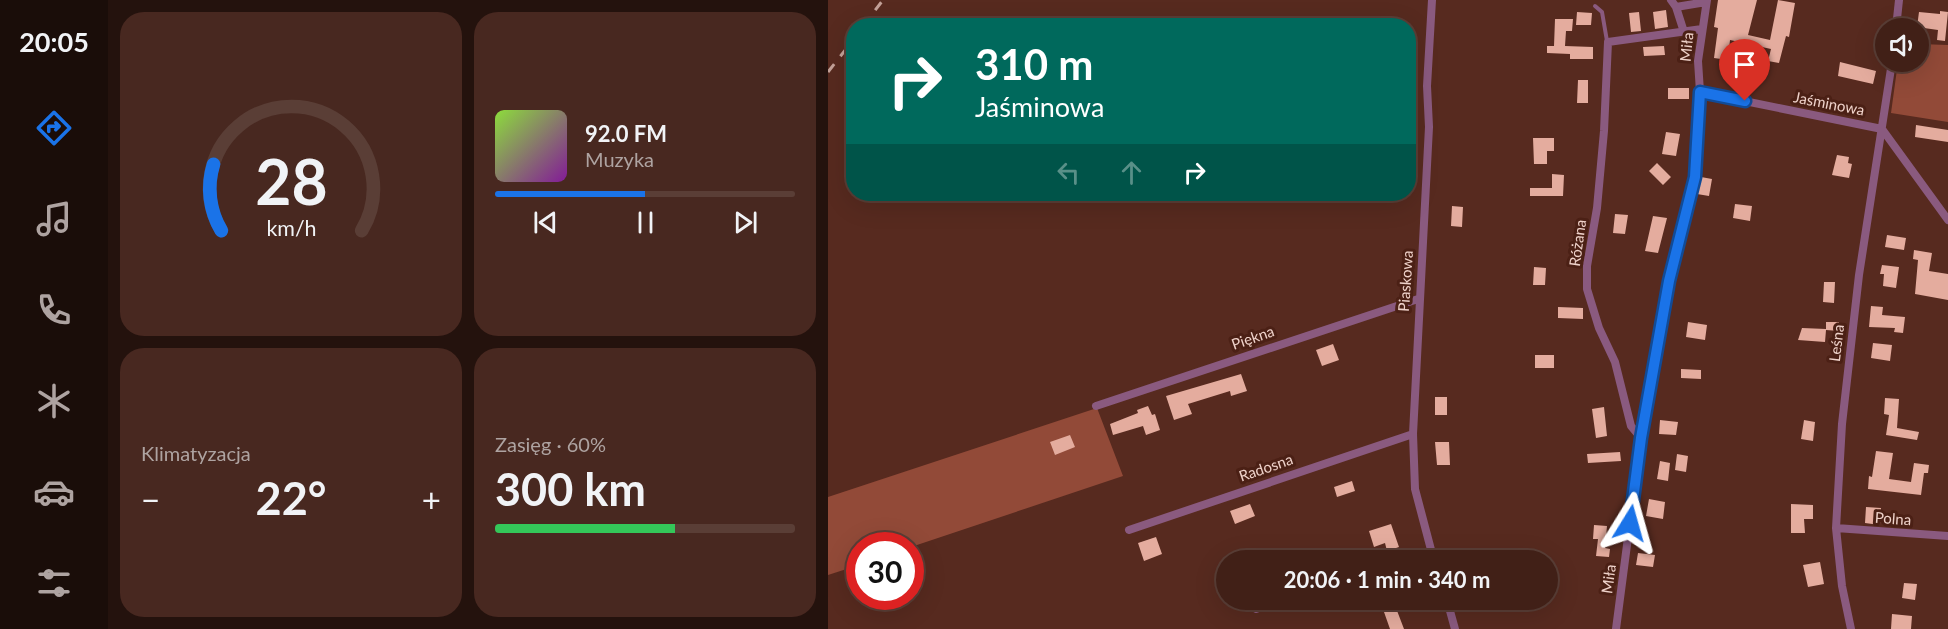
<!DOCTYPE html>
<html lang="pl">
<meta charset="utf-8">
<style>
body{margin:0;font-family:Lato,sans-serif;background:#482820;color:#f1f3f6;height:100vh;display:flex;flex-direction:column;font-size:22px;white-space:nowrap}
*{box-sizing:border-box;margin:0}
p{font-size:20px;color:#aea3a1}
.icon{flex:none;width:33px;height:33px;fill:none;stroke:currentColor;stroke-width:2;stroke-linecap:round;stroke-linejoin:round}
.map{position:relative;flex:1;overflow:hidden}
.side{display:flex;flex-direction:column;gap:12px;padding:12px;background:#24120d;width:720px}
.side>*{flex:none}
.banner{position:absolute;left:18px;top:18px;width:570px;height:183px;border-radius:24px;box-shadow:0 6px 24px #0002,0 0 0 2px #5a3e36;background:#00695c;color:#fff;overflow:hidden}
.tools{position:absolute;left:1047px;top:18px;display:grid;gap:12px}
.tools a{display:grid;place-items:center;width:54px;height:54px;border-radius:50%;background:#412017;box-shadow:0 6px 24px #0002,0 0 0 2px #5a3e36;font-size:30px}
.speed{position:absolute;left:18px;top:532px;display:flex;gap:12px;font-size:30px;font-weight:700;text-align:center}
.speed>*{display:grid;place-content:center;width:78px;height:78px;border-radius:50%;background:#412017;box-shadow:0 6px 24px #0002,0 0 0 2px #5a3e36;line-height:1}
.speed .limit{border:9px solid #d22;background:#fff;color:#111}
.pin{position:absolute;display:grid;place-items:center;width:51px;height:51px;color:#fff;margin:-62px -26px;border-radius:50% 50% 50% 0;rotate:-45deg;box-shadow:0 0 6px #0007}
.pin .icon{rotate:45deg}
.me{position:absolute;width:66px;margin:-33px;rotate:8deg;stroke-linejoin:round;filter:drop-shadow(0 0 4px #0008)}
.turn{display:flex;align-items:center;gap:21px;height:126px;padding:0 30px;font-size:27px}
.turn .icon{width:78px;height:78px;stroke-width:2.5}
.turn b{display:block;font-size:42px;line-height:51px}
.lanes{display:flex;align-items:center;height:57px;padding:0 30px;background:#0003;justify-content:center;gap:30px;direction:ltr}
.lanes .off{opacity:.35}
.big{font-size:45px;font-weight:700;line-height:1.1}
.side .tile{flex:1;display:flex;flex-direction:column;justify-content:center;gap:9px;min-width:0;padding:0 21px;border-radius:24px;background:#482820}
.side .dial{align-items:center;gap:0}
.dial svg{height:156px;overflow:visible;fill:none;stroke:#5a3e36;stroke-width:7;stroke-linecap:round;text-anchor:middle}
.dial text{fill:#f1f3f6;stroke:none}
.song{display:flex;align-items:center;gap:18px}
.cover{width:72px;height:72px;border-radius:9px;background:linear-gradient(135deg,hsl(90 70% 55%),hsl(290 70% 35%))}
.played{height:6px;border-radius:3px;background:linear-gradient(90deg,#1a73e8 50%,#5a3e36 50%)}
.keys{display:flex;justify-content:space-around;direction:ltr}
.heat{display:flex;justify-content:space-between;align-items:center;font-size:33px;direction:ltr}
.charge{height:9px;border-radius:4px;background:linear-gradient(90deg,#34c759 60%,#5a3e36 0)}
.side .tiles{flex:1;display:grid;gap:12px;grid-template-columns:repeat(2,1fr)}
.trip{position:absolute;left:388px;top:550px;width:342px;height:60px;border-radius:30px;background:#412017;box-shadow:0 6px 24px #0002,0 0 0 2px #5a3e36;font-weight:700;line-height:60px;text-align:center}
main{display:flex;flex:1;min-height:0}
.tab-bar{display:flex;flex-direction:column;width:108px;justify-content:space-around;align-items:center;background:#1a0d09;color:#aea3a1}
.tab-bar .icon{width:42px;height:42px}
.tab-bar .on{color:#1a73e8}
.tab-bar b{font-size:27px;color:#f1f3f6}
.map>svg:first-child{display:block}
</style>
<main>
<nav class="tab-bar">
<b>20:05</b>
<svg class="icon on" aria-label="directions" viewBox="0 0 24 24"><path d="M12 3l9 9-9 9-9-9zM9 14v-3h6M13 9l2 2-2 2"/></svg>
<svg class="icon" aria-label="music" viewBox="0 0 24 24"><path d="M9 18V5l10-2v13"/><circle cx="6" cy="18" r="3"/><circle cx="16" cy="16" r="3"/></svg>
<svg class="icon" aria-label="phone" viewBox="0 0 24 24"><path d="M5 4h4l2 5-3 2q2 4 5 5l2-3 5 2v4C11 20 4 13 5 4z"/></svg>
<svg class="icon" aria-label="climate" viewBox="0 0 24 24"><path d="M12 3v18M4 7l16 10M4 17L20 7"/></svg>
<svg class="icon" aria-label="car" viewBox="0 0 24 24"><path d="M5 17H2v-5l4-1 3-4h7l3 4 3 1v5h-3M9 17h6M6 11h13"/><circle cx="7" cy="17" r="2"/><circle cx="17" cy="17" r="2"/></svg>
<svg class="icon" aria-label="filters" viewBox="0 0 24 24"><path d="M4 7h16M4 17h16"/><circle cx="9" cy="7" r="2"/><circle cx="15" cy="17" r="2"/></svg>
</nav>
<section class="side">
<div class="tiles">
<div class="tile dial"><svg viewBox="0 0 100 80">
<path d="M14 69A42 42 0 1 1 86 69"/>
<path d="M14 69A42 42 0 0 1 10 35" stroke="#1a73e8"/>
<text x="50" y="56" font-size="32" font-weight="700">28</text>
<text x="50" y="72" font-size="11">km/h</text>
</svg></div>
<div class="tile">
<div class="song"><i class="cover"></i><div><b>92.0 FM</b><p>Muzyka</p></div></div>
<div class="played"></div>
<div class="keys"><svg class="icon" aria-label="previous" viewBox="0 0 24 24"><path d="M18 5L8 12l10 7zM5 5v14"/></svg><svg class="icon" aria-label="pause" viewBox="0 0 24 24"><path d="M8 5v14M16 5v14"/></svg><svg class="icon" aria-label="next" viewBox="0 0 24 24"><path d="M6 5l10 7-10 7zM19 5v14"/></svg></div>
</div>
<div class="tile"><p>Klimatyzacja</p>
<div class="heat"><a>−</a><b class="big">22°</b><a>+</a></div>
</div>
<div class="tile"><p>Zasięg · 60%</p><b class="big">300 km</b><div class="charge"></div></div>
</div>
</section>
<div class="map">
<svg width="1120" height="629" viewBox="0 0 1120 629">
<rect width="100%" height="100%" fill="#572a1f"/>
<path fill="#924a38" d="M1091,44L1120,45V122L1063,113L1070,62H1090Z
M269,408L295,476L83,547L32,546L31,565L0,575V497Z"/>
<path fill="#e4ac9e" d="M890,0H929L920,35L942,40L950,0L967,3L961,37L958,36L951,63L940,61L943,49L902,40L900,60L886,58L890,28L886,27Z
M838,10L840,27L827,29L825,12Z
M1112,11L1120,12L1117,41L1109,40L1110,30L1089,27L1091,12L1112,14Z
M749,12L764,13L763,25H748Z
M811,12L813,31L803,32L801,13Z
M727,19H745L744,31H738L737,46L765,47V59H742V54L719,53V46H726Z
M836,46L837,55L816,56L815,47Z
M1012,62L1048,71L1045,84L1010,76Z
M920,66L937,69L936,79L919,77Z
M750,80H760V103H749Z
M840,88H861V99H840Z
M1088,125L1120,130V142L1087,137Z
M838,132L852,134L848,156L834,154Z
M705,138H726V151H719V164H706Z
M1009,155L1021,157L1020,163L1024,164L1021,178L1004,175Z
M829,163L843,177L835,185L821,171Z
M724,174L736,175L735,196H702V188H724Z
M873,177L884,179L881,196L869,194Z
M907,204L924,206L922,221L905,218Z
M624,206L635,207L634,227L623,226Z
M787,214L800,215L797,234L785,233Z
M825,216L839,218L830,253L817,251Z
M1059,235L1078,238L1076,250L1057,247Z
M1086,250L1104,253L1101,271L1120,274V300L1087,294L1090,260L1085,259Z
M1054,265L1071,267L1068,288L1055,286L1056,274H1052Z
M706,267L718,268L717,285H705Z
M996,282H1007L1006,303L995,302Z
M1043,306L1055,307L1054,315L1077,317L1075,333L1066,332L1067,328L1041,327Z
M730,307L755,308V319L730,318Z
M860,322L879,325L877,340L858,337Z
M998,322H1011V331L998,330L997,342L970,340L974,328L998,329Z
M1045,343L1064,345L1062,361L1043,358Z
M505,344L511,360L494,366L488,350Z
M707,355H726V368H707Z
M853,369L873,370V379L853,378Z
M413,374L419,391L403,396L402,391L360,404L364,414L346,420L338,396Z
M607,397H619V415H607Z
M1057,398L1071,399L1069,428L1091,432L1089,440L1058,435L1061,415L1056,414Z
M320,406L324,415L327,414L332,430L318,435L315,426L285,435L282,424L310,413L309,410Z
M776,407L779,436L768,438L764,409Z
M832,420L850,422L848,435L831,434Z
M976,420L987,422L985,441L973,439Z
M242,435L247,447L227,455L222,442Z
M607,442H621L622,465H609Z
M1048,451L1065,453L1061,479L1083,482L1086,463L1101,465L1100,473H1096L1093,495L1040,489L1041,476L1044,477Z
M792,452L793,461L760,463L759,454Z
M849,454L860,456L858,472L847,470Z
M832,461L842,463L840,481L829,479Z
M524,481L527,491L509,497L506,487Z
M821,499L837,502L835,519L818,516Z
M422,504L427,516L407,524L402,511Z
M963,504L985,505V519H976L977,533H963Z
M1038,507L1053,508L1052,525L1037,523Z
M563,524L571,547L559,551L557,543L546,547L541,531Z
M766,525L779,526L777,548L782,549L781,557L768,556L770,539H765Z
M328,537L334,554L316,561L310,543Z
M810,553L827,555L825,567L808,565Z
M992,562L996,584L980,587L975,565Z
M1076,583L1089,584L1087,600L1074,598Z
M568,608L576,629H562L556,612Z
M1064,614L1084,616L1083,629H1063Z"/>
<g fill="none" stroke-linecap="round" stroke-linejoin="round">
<path stroke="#8a5a7f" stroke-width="4" d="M767,6L774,12L779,41"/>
<path stroke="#8a5a7f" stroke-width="8" d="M604,0L599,86L601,127L585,434L587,489L606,561
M843,0L848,7L878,2
M848,7L856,32
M1068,28L1071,0
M872,92L1054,129L1120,220
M268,406L590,299
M813,438L803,426L787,362L771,328L759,289V266L769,208L776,131L780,42L874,29
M1008,528L1120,536
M301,530L585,434
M572,561L602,551
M619,600L627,629
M428,609L454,600
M788,629L813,438L841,281L867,177L872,92L870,61L879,0
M1023,629L1014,586L1008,528L1014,424L1031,275L1064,62"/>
<path stroke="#c3a198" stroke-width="3" stroke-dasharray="10 10" stroke-linecap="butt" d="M35,26L55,0
M0,72L26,39"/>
</g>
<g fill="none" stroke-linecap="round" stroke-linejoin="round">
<g stroke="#114b97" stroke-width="15">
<path id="route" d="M802,523L813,438L841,281L867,177L872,92L917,101"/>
</g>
<use href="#route" stroke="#1a73e8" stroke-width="10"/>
</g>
<g text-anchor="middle" stroke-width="6" stroke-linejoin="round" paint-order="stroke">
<g font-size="15" fill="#efd2ca" stroke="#4b2015">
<text transform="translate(859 47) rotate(-84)" y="5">Miła</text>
<text transform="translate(1001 104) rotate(11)" y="5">Jaśminowa</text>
<text transform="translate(750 243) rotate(-82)" y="5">Różana</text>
<text transform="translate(578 281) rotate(-86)" y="5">Piaskowa</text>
<text transform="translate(425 338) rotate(-19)" y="5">Piękna</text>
<text transform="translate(1009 343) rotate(-83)" y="5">Leśna</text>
<text transform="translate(438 468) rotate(-19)" y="5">Radosna</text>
<text transform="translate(1065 519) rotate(4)" y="5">Polna</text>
<text transform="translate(781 579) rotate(-82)" y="5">Miła</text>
</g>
</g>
</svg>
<div class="tools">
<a><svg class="icon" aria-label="sound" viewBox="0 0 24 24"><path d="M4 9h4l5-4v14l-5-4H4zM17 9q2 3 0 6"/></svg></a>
</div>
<div class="speed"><div class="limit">30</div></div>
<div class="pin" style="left:917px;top:101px;background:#d93025"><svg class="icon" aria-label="arrive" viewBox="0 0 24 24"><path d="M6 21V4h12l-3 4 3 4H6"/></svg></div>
<svg class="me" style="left:802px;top:523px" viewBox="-20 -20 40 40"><path d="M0-17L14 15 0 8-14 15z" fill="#1a73e8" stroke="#fff" stroke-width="4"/></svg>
<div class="trip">20:06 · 1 min · 340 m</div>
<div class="banner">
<div class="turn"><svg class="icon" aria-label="right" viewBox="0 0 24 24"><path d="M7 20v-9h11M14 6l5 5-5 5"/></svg><div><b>310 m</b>Jaśminowa</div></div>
<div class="lanes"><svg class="icon off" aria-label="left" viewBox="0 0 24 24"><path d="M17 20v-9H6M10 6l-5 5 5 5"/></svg><svg class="icon off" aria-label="ahead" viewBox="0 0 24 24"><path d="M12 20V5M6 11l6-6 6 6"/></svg><svg class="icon" aria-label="right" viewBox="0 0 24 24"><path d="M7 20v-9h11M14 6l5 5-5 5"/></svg></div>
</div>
</div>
</main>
